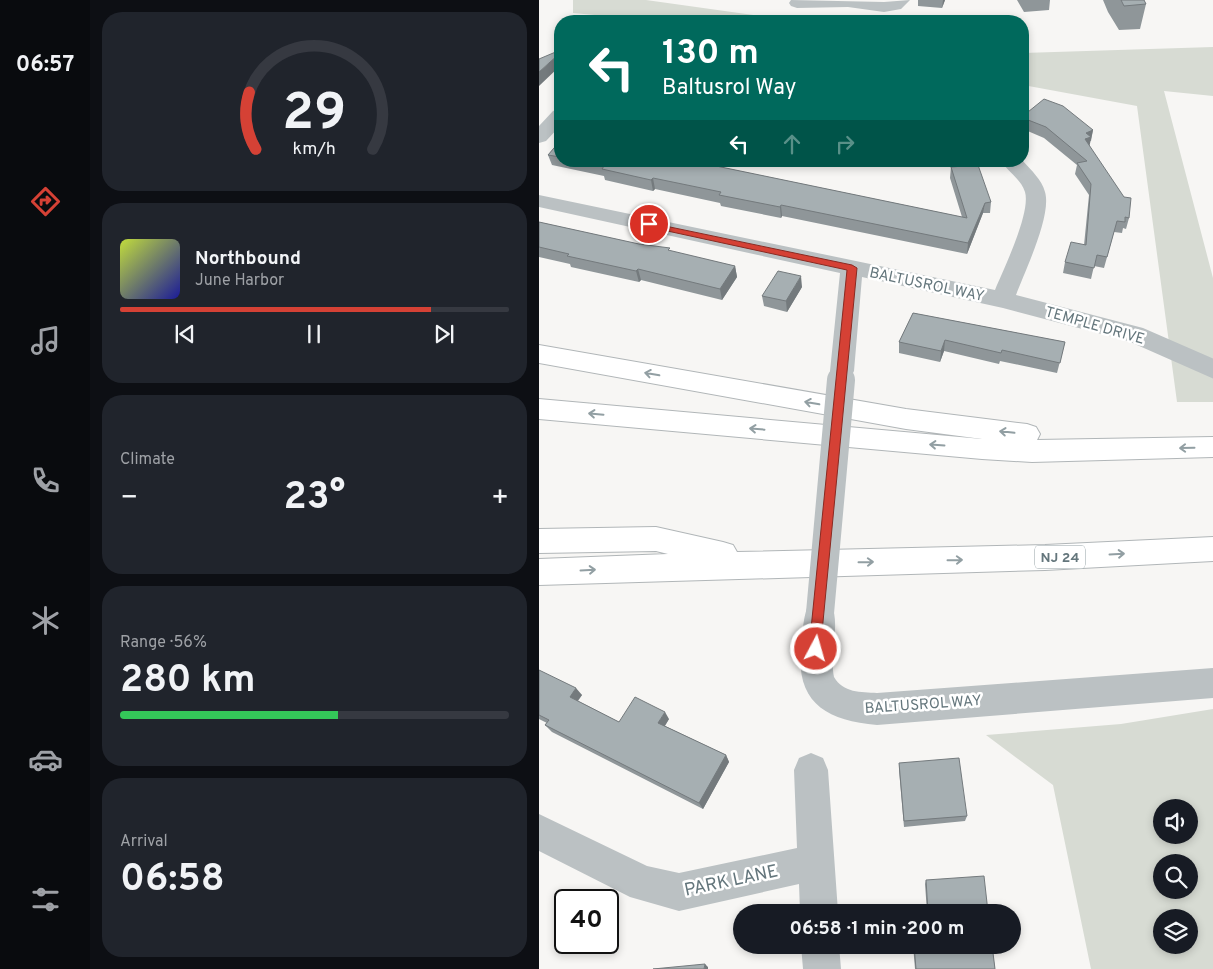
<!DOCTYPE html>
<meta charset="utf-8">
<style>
body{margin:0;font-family:Overpass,sans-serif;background:#20242c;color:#f1f3f6;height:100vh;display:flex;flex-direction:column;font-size:19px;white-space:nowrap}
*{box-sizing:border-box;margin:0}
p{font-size:16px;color:#9ea1a6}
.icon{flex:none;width:28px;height:28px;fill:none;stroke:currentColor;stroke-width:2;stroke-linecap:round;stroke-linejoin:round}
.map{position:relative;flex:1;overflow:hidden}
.sheet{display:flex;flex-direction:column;gap:12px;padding:12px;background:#0d0f14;width:449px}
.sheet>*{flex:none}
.guide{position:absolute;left:15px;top:15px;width:475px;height:152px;border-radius:20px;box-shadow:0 2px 8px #0003;background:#00695c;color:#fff;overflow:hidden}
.tools{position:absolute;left:614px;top:799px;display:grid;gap:10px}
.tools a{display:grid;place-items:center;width:45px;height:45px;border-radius:50%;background:#171b24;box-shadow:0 2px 8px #0003;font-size:25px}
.speed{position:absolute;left:15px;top:889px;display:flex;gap:10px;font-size:25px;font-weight:700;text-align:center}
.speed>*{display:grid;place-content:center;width:65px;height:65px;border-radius:50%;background:#171b24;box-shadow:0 2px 8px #0003;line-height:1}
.speed .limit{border:2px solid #111;border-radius:8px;background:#fff;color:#111}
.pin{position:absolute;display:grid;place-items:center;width:42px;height:42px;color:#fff;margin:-21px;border:2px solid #fff;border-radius:50%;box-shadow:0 1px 5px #0007}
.me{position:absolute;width:55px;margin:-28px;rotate:6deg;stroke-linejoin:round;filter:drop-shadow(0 0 4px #0008)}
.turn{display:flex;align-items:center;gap:18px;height:105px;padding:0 25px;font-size:22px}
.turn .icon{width:65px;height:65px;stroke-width:2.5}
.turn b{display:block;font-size:35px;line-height:42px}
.lanes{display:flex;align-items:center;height:48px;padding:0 25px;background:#0003;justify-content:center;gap:25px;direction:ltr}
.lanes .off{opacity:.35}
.big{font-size:38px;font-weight:700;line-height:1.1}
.sheet .widget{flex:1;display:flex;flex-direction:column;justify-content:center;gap:8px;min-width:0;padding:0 18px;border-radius:20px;background:#20242c}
.sheet .dial{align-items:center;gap:0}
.dial svg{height:130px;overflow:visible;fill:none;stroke:#363941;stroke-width:7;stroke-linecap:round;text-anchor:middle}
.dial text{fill:#f1f3f6;stroke:none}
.song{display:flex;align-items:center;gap:15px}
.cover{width:60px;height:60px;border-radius:8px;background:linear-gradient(135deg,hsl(70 70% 55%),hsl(240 70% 35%))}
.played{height:5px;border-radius:2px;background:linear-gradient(90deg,#d54135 80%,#363941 80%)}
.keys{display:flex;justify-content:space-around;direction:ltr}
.heat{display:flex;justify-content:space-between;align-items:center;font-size:28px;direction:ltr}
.charge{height:8px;border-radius:4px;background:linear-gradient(90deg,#34c759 56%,#363941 0)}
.trip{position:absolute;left:194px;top:904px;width:288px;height:50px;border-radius:25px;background:#171b24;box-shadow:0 2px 8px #0003;font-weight:700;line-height:50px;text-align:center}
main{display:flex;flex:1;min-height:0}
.tab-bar{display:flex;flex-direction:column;width:90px;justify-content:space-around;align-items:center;background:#090b0e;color:#9ea1a6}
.tab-bar .icon{width:35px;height:35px}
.tab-bar .active{color:#d54135}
.tab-bar b{font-size:22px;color:#f1f3f6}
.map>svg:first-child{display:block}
</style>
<main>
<nav class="tab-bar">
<b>06:57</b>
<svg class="icon active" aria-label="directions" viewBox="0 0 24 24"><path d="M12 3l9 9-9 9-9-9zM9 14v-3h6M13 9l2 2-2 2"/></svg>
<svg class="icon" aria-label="music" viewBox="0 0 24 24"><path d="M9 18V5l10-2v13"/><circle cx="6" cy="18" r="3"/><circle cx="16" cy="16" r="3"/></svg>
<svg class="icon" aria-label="phone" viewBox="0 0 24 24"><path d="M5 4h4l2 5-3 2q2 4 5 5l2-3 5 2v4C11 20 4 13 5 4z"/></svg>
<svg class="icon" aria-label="climate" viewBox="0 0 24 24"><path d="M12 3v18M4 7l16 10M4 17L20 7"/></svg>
<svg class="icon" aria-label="car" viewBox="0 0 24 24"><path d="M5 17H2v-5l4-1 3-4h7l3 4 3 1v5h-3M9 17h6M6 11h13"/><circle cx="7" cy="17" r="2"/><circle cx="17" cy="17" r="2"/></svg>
<svg class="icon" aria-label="filters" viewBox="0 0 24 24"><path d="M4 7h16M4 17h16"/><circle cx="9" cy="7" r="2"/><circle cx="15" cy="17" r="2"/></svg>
</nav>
<section class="sheet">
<div class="widget dial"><svg viewBox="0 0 100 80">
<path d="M14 69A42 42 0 1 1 86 69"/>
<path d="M14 69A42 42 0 0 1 10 34" stroke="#d54135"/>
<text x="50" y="56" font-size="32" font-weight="700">29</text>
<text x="50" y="72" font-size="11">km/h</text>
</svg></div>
<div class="widget">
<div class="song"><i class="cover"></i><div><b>Northbound</b><p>June Harbor</p></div></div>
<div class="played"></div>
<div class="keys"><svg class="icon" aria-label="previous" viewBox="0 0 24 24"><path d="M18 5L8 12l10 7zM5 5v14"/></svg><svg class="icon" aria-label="pause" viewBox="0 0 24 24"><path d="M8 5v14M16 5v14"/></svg><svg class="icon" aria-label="next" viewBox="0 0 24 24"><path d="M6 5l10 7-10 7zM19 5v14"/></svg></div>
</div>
<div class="widget"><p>Climate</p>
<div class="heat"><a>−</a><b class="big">23°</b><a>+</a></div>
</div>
<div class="widget"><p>Range · 56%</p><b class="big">280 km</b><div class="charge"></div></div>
<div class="widget"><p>Arrival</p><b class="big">06:58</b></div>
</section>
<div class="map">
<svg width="675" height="969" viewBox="0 0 675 969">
<rect width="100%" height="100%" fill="#f7f6f4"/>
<path fill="#d7dbd3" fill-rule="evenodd" d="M34,0H107L257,21H120L34,13Z
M674,47V96L625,91L674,278V402H638L598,106L484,85V53Z
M674,709V969H552L514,785L447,735L582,724ZM622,808H650V835H622ZM650,862V890H622V862ZM622,918H650V945H622Z"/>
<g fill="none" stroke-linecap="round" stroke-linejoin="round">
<g stroke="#b1b6b8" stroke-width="2">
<path id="highway" d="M0,345L367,409L488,424L497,427L501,434L498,440L675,437V457L493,462L443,459L0,419V399L443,439L367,429L0,363Z
M117,527L184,542L194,545L198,552L506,545L675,537V561L506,570L0,585V559L129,554L117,551L0,553V529Z"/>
</g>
<path fill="#bbc1c3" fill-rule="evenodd" d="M252,0L345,2L371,0L362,9L345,12L309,7L258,8L252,6L250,3Z
M21,109V126L7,141L0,143V126L14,111Z
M462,161H484C492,170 503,180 506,192C513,215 486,271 477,295L604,328L675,359V379L589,341L464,308L323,277L315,371L312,377L303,380L294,377L291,371L301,273L0,207V195L456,290C465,268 492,213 486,192C482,179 469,172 462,161Z
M281,599L292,603C302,625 290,654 295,677C304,693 322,692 338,693L675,668V698L338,725C285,720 256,702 262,644C264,630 264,616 270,603Z
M272,753L284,758L289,770L299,912H261L260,884L140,911L91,897L0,851V814L108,866L140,873L258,848L255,770L260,758Z
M262,945H300L302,969H264Z"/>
<use href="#highway" fill="#fff" fill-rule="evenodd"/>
<path stroke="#bbc1c3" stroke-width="22" d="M302,381L303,371"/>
<path stroke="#bbc1c3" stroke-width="28" d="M281,613L302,380"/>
</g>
<path fill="#8f9699" d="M379,0H406L403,8L379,6Z
M478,0H511L510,10L485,12Z
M564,0H605L607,4L601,29L580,30L569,12Z
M484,116L554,130L552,141H551L550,145L590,218L587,229L584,228L583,233L575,232L565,268L555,266L552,279L524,273L526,262L545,245L550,195L536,174L538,165L505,138L484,129Z
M21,141V161H153L423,217L411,178L412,167L452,202L451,213H444L428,254L243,216L242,218L182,206L181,203L116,189L114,191L66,180L65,176L13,165L9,155Z
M0,222L131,251L196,266L198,277L183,300L102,280L100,282L32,267L31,264L0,257Z
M263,287L248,312L225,306L223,296Z
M374,313L526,342L518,373L461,361L460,364L405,351L401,362L360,353V342Z
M0,670L43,695L39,701L80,722L130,719L126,726L187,755L190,762L164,809L13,732L6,725L8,723L0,719Z
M360,763L428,816L426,821L365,827L360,770Z
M387,880L449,912H388L386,884Z
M374,945H453L456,969H376Z"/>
<path fill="#747a7d" d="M404,0H406L403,8Z
M21,53V66L0,86V72Z
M554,130L550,148L544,150L547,133Z
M114,178L116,189L114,191L112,180Z
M446,203L444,213L428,254L429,243Z
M242,205L243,216L242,218L241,207Z
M196,266L198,277L183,300L181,289Z
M99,269L102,280L100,282L97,271Z
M262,276L263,287L248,312L247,301Z
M406,340L405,351L401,362L402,351Z
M37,688L43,695L36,704L31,697Z
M126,712L130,719L123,730L119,723Z
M187,755L190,762L164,809L160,803Z
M166,964L169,967V969H165Z"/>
<path fill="#a6afb2" stroke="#747a7d" d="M582,0H605L607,4L585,6Z
M19,51L21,53L0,72V59Z
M505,99L524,106L554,130L547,133L552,137L546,139L585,197L592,198L590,218L586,217V222L578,221L568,257L558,255L555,268L526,262L532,242L547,245L552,184L538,163L548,161L507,127L484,118V116Z
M21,141V157L9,155Z
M41,161H153L428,218L412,167L439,165L452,202L446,203L429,243L242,205L241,207L180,195L182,192L114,178L112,180L63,169L65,166Z
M0,222L100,244L131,248L129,250L196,266L181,289L99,269L97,271L28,256L30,254L0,247Z
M239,271L262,276L247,301L223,296Z
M374,313L526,342L521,363L463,350L462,353L406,340L402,351L360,342Z
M0,670L37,688L31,697L80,722L96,697L126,712L119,723L187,755L160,803L6,725L10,720L0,715Z
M420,758L428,816L365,821L360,763Z
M445,876L449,912H389L387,880Z
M375,945H453L456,969H377Z
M166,964L165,969H114Z"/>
<defs><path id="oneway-shaft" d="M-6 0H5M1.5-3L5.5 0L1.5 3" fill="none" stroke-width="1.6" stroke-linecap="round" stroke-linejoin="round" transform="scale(1.25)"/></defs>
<g stroke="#929fa3">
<use href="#oneway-shaft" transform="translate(113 374) rotate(-170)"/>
<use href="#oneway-shaft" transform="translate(273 403) rotate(-170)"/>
<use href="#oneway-shaft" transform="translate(57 414) rotate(-175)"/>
<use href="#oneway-shaft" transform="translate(218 429) rotate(-175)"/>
<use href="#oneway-shaft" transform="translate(468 432) rotate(-174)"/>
<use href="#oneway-shaft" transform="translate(398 445) rotate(-176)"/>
<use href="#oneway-shaft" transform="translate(648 448) rotate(179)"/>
<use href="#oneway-shaft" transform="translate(578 554) rotate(-3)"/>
<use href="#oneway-shaft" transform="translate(416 560) rotate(-1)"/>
<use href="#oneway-shaft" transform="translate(327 562) rotate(-1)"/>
<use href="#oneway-shaft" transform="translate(49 570) rotate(-3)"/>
</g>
<path fill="#d54135" stroke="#8a2a22" d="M107,222L313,265L318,268L281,653L277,655L272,653L270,649L308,270L110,227L106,224Z"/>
<g text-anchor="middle" stroke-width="5" stroke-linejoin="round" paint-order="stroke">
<rect fill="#fff" stroke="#929fa3" stroke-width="1" x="496" y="545.5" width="50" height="23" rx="4"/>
<g font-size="14" font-weight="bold" fill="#64767c">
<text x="521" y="562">NJ 24</text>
</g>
<g font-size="15" fill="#64767c" stroke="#fff">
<text transform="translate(388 284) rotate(12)" y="5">BALTUSROL WAY</text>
<text transform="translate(556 325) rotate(16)" y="5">TEMPLE DRIVE</text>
<text transform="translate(384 704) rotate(-4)" y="5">BALTUSROL WAY</text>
</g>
<g font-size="18" fill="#64767c" stroke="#fff">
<text transform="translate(192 880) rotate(-12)" y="6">PARK LANE</text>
</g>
</g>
</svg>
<div class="tools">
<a><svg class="icon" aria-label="sound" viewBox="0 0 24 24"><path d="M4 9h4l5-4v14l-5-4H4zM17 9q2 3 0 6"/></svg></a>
<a><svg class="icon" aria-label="search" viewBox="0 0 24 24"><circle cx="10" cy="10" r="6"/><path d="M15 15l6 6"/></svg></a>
<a><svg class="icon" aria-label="layers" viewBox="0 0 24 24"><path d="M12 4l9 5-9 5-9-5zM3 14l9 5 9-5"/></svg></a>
</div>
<div class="speed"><div class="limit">40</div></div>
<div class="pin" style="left:110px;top:224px;background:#d93025"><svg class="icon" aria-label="arrive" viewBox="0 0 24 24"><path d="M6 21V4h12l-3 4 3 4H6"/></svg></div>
<svg class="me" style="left:277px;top:649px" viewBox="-20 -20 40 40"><circle r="17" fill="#d54135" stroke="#fff" stroke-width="3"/><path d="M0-11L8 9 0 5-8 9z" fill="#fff"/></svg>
<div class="trip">06:58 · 1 min · 200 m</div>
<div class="guide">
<div class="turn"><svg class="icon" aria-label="left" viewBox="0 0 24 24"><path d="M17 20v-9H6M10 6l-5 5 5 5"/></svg><div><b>130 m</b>Baltusrol Way</div></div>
<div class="lanes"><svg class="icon" aria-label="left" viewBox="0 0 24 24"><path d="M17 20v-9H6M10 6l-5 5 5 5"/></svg><svg class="icon off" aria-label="ahead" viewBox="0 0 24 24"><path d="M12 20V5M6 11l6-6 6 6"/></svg><svg class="icon off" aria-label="right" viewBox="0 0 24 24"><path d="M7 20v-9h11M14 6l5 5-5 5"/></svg></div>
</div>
</div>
</main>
